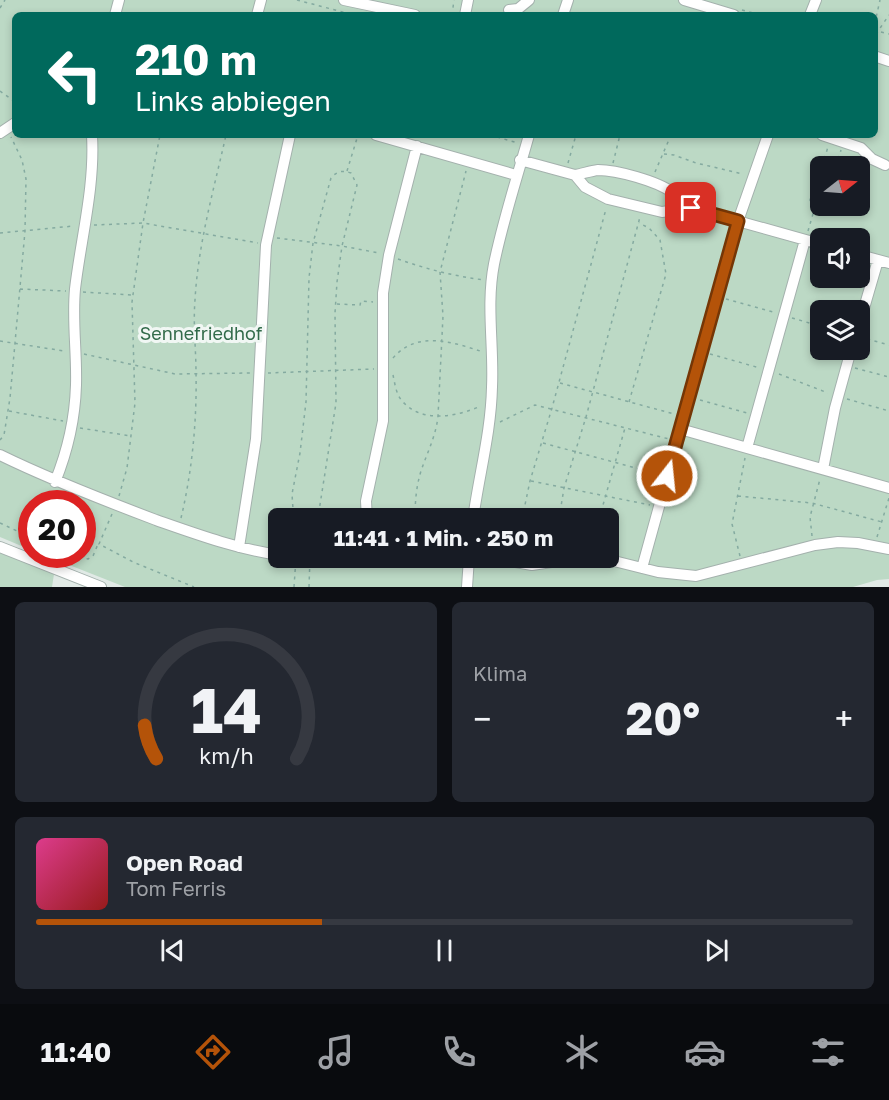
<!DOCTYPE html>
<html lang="de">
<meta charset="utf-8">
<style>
body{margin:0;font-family:"Golos Text",sans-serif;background:#242831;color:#f1f3f6;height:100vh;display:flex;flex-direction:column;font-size:22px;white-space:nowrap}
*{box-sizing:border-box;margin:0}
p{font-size:20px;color:#9ea1a6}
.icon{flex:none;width:33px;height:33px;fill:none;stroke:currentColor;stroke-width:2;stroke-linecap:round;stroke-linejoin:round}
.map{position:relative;height:587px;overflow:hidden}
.sheet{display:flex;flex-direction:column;gap:15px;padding:15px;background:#0d0f14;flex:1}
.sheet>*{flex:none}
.guide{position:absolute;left:12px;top:12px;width:866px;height:126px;border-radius:9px;box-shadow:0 3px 9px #0003;background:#00695c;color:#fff;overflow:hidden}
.needle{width:39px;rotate:73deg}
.buttons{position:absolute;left:810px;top:156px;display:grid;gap:12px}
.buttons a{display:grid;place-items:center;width:60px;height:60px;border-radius:9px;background:#171b24;box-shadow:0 3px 9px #0003;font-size:30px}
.speed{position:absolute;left:18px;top:490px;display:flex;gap:12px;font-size:30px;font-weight:700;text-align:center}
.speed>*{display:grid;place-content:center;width:78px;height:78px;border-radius:50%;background:#171b24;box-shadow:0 3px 9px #0003;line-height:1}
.speed .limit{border:9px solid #d22;background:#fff;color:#111}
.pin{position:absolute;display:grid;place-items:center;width:51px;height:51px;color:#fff;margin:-26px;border-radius:12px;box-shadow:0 3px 9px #0006}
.me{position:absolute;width:66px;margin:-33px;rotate:16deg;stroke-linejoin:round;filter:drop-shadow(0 0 4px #0008)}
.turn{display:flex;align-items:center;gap:21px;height:126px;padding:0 24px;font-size:27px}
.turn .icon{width:78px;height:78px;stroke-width:2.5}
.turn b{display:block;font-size:42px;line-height:51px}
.big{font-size:45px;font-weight:700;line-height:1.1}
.sheet .card{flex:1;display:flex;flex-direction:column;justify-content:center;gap:9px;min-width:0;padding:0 21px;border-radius:9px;background:#242831}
.sheet .dial{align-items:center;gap:0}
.dial svg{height:156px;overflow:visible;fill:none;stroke:#363941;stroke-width:7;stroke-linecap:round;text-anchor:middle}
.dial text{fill:#f1f3f6;stroke:none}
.song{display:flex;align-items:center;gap:18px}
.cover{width:72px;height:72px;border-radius:9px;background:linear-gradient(135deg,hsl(330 70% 55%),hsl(0 70% 35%))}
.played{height:6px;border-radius:3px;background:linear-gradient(90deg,#b45309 35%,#363941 35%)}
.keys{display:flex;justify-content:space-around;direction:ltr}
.heat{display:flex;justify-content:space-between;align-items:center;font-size:33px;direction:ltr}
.sheet .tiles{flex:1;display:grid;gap:15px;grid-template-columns:1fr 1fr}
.card:last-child{grid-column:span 2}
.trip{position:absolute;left:268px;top:508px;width:351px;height:60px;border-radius:9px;background:#171b24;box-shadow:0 3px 9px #0003;font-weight:700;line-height:60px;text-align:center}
.tabs{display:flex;height:96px;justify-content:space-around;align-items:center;background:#090b0e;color:#9ea1a6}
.tabs .icon{width:42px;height:42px}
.tabs .current{color:#b45309}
.tabs b{font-size:27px;color:#f1f3f6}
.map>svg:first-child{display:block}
</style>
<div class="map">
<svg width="889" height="587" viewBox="0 0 889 587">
<rect width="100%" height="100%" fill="#e1eae6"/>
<path fill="#bcd9c5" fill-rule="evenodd" d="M0,0H889V579L877,580L853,587H125L44,555H82V504H32L31,550L0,537ZM15,15H874V135H15ZM820,166H860V206H820ZM820,238H860V278H820ZM820,310H860V350H820ZM279,519H609V558H279Z
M0,553L54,574L52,587H0Z"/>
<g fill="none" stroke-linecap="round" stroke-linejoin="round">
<g stroke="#a4b1ad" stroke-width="12">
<path id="minor" d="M344,0L415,15
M684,0L734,15
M509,10L518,9L529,0
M115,15L119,0
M257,15L261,0
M465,15L468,0
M563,15L568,0
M810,15L816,0
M874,56L889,61
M0,133L15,123
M376,135L516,175
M822,135L861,148L872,159L885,165
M520,160L575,175L585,187L608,199L662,212L691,208L820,244
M575,175C582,174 590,171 598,170C616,170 658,181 673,193C679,198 684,203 690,208
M860,255L889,263
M860,322L878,260
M680,429L889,488
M747,448L805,240
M0,455C51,480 103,500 156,520C196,534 237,549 279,555
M823,469L835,408L851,350
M55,482C68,450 75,419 76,385C77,353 72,321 75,289C81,238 95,187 92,135
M367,519L366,501L383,421V293L389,255L417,146
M473,519C479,475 491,432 492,387C494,346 486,305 494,264C503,220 517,178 529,135
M0,547L101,587
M239,547L256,439L266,245L290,135
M493,558L532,565L577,558
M602,558L658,572L696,576L815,545L838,542L858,543L889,549
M642,568L738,221L768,135
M467,587L469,558"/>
</g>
<path stroke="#84aaa0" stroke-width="1.5" stroke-dasharray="3 4.5" stroke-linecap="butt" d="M297,0L354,15
M0,8L5,0
M742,10L761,15
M452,15L454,0
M881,32L889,34
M876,34L889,15
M874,39L876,18L880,0
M0,91L15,102
M490,135L518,143
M664,154L674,155L696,163L743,174
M568,163L576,135
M613,163L620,135
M822,166L828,147
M836,166L841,150
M820,170L810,200L813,205L821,206
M347,171L358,135
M655,172L671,135
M94,225L143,223L258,243
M808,231L815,207
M0,233L74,226
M277,238L342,246L379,253
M398,259C426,269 454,276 484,280
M20,289L66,291
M83,292L132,295
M726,299L773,312
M337,304L360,305L361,301L373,302
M792,318L820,326
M860,337L889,345
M0,341L64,351
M84,354L175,374L251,373
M710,354L760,368
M393,358C417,330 453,342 483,352
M855,368L889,377
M268,373L374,369
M779,374L828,393
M393,375C395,384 396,395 403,402C423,424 458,416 481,406
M560,383L674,414
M847,399L889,411
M700,400L747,413
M629,402L666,274L660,240L649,228L639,223
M9,411L63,421
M500,422L535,405L669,439
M80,428L131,436
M0,440L4,435L10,398L15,343L25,231L26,179L22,160L11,137
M543,443L658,474
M531,481L650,505
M119,496L127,468L135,403L132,302L143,223L160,135
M738,496L812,503L882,522
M112,514L99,544L133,562L194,587
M181,518C192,472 197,421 196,373C196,349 193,325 195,300C198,244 214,189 226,135
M301,519L297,516L293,509L292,494L300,453L306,402L309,278L313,243L331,178C337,171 343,170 351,173L357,185L342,246L337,282L335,313L336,403L319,511L310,519
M415,519C415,503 416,487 421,471C427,453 436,436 438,416L443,316L440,272L466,171
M522,519L530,481L552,408L606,209
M559,519L564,488L586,417L640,217
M599,519L625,428
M0,523L32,538
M812,536L810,517L820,479
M877,537L889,498
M72,555L88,559L93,556L98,544
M740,556L732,524L745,458
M294,587L296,558
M309,587L310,558"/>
<use href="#minor" stroke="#fff" stroke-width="10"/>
</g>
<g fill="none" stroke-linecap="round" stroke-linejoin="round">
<g stroke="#753606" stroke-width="15">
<path id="route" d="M667,476L738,221L691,208"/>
</g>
<use href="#route" stroke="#b45309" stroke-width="10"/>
</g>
<g text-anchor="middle" stroke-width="6" stroke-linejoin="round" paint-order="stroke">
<g font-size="18" fill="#326b4a" stroke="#f1f7f4">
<text x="201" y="340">Sennefriedhof</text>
</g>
</g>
</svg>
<div class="buttons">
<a><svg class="needle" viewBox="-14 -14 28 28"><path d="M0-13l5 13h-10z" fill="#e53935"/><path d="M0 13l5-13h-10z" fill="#9ea1a6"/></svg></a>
<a><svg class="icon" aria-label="sound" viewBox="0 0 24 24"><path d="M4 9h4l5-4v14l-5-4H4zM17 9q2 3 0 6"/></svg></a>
<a><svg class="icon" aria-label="layers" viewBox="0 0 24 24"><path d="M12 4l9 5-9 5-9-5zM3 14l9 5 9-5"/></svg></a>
</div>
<div class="speed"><div class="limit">20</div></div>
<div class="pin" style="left:691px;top:208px;background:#d93025"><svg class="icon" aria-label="arrive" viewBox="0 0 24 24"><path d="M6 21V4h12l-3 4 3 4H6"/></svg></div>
<svg class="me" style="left:667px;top:476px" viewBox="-20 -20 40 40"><circle r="17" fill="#b45309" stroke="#fff" stroke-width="3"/><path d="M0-11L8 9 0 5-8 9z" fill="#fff"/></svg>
<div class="trip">11:41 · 1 Min. · 250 m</div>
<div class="guide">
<div class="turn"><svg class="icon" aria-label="left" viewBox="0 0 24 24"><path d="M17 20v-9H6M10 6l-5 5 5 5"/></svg><div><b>210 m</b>Links abbiegen</div></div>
</div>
</div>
<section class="sheet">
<div class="tiles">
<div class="card dial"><svg viewBox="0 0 100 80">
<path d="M14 69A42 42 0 1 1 86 69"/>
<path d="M14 69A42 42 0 0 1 8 52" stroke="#b45309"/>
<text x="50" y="56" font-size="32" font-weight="700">14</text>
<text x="50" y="72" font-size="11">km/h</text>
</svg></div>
<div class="card"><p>Klima</p>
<div class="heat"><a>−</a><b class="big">20°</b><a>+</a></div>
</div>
<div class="card">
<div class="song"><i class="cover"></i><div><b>Open Road</b><p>Tom Ferris</p></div></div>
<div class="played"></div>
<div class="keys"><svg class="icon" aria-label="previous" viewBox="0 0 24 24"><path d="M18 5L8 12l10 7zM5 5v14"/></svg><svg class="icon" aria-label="pause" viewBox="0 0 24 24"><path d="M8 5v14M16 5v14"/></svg><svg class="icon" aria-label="next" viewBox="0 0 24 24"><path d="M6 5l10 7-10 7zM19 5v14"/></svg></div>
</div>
</div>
</section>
<nav class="tabs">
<b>11:40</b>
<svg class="icon current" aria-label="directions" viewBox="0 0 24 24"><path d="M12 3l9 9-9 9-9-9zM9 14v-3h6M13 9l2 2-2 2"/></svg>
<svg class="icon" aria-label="music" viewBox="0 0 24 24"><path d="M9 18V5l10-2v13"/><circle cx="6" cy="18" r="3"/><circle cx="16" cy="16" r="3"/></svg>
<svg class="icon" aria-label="phone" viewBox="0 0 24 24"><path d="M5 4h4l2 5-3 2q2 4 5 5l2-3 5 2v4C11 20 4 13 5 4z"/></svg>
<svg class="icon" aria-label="climate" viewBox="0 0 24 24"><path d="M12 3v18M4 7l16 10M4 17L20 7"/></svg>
<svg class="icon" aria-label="car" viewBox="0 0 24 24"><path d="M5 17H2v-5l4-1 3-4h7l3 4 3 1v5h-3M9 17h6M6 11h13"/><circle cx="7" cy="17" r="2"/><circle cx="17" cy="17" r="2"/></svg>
<svg class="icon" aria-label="filters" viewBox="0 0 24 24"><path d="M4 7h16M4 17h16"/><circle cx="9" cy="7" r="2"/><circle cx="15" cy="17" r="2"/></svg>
</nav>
